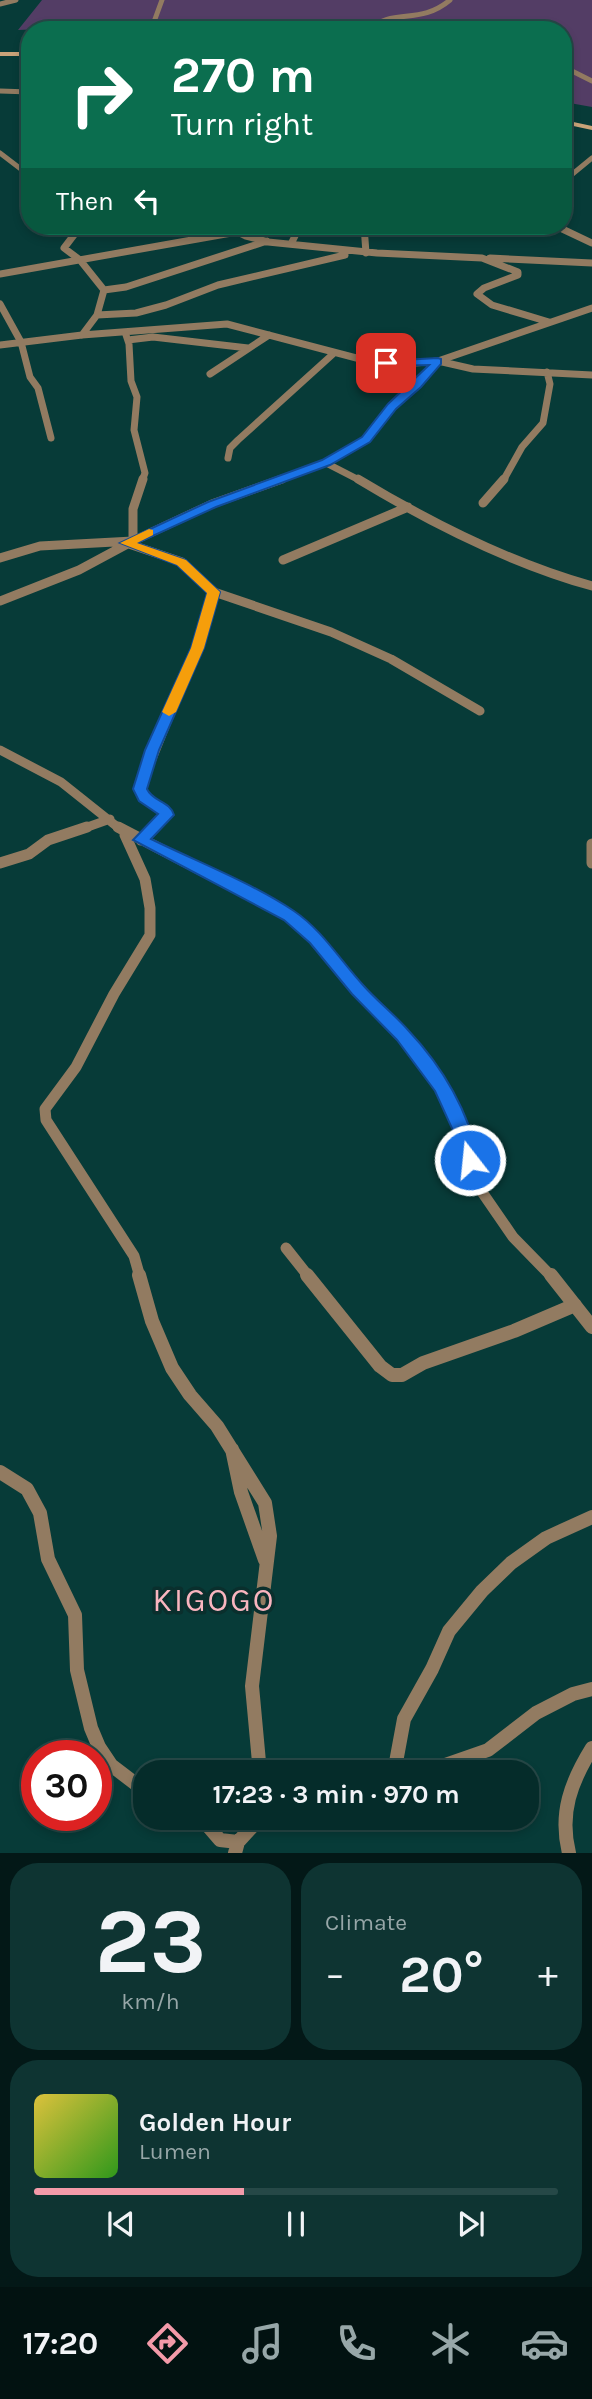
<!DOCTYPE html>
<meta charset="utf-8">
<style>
body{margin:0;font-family:Karla,sans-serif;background:#0e3432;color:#f1f3f6;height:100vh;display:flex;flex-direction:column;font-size:26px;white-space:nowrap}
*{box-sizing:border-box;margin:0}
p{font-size:23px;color:#97a7a8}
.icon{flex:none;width:38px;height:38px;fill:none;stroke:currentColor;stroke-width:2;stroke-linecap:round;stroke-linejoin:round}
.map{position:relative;height:1853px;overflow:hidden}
.panel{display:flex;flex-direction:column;gap:10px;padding:10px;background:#031817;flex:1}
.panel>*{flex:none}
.guide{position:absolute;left:21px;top:21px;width:551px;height:214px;border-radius:28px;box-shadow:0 4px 10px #0003,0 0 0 2px #264847;background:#0b6e4f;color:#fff;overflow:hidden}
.speed{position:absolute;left:21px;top:1740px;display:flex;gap:14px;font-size:35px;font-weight:700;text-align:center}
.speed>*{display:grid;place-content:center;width:91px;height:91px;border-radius:50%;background:#052c2a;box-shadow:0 4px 10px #0003,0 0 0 2px #264847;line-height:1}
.speed .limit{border:10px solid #d22;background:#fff;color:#111}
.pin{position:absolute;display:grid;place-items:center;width:60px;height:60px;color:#fff;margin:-30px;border-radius:14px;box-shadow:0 4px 10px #0006}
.me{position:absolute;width:77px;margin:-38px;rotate:344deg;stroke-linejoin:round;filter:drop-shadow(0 0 5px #0008)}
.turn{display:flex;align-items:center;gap:24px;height:147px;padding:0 35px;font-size:32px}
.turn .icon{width:91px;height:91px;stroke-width:2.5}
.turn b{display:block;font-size:49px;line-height:60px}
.then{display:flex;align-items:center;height:66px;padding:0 35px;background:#0003;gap:14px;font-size:26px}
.big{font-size:52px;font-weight:700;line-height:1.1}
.panel .widget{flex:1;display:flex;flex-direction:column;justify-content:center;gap:10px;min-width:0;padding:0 24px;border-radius:28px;background:#0e3432}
.panel .dial{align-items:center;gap:0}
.dial b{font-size:91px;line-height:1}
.song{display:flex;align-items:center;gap:21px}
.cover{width:84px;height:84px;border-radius:10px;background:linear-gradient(135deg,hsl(50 70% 55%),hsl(110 70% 35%))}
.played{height:7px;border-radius:4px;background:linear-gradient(90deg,#f39aa9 40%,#264847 40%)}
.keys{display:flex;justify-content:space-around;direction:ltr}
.heat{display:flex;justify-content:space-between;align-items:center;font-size:38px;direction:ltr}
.panel .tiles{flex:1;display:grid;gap:10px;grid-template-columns:1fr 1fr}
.widget:last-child{grid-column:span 2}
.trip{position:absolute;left:133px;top:1760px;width:406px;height:70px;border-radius:28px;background:#052c2a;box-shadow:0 4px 10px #0003,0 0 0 2px #264847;font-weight:700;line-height:70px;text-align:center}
.tabs{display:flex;height:112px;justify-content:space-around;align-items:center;background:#021211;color:#97a7a8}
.tabs .icon{width:49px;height:49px}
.tabs .active{color:#f39aa9}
.tabs b{font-size:32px;color:#f1f3f6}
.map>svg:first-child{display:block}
</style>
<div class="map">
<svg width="592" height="1853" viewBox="0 0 592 1853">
<rect width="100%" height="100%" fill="#073b38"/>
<path fill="#533d65" d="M42,0H592V107L564,102V30H112L92,27L18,30Z"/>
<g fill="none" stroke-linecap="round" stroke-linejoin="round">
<path stroke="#927b61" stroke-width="5" d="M0,4L16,0
M151,30L162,0
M369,30C393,7 419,26 450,0
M564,67L592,81
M0,91L30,92
M0,153L30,176
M564,181L592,158"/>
<path stroke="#927b61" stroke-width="7" d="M77,226V231L64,248L80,260L104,290L97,315L82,335
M226,226L246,236L268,242L377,253L482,258L518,272V275L484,288L477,294L492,305L549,322
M364,226L366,253
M556,226L592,243
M291,244L300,226
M490,258L592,263
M0,274L237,232
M104,290L126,287L267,241
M0,304L21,342L30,377L38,388L51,438
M97,315L136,313L166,305L218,285L345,255
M125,332L129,344L131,381L137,397L134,430L145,473L142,481
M128,340L153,337L248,348
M0,345L82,335L227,324L364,360L405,364L438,361L473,369L592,375
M210,374L269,335
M228,458L230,448L238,440L333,354
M326,463L361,481
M277,481L326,463L366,439L392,407L417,385L438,361L592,308
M503,481L522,447L543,423L550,384L547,372"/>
<path stroke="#927b61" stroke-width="9" d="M358,479C431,523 509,563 592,586
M483,503L504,479
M126,543L182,562L214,592L331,632L391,659L480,711
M0,558L40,546L133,541L212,504L282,479
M283,560L408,507
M0,601L79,570L133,541V509L143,479
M0,750L61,782L120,829
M82,829L110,819
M152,829L166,815L165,811L144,798L140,789L199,642L214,592"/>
<path stroke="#927b61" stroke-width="11" d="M118,827L289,916L316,939L358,990L403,1035L443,1088L465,1137L482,1192L513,1237L552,1277
M125,835L145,879L150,908V935L114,994L76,1067L45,1109L46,1120L134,1256L140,1277
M141,840L154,827
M592,844V863
M0,863L29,854L48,840L87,827
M286,1248L309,1277"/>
<path stroke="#927b61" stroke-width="14" d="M139,1275L152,1321L172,1368L190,1395L217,1426L265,1503L270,1536L252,1686L260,1773
M307,1275L380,1366L392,1375H402L423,1363L514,1331L575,1305
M551,1275L592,1327
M232,1449L241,1492L265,1560
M0,1472L27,1489L40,1513L48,1559L75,1615L77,1670L91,1728L99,1747L111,1765L145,1791
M394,1773L404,1719L432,1669L449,1631L482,1591L511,1563L546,1538L592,1517
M422,1773L488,1750L536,1713L573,1694L592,1689
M201,1818L220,1840L238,1842
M235,1853L238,1842L260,1818
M569,1853C559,1813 571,1782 592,1748"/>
<path fill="#c9a379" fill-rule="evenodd" d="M0,52H30V56H0Z
M564,120L592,126V130L564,124Z"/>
</g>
<path fill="#1a73e8" stroke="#114b97" stroke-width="2" d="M438,358L441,359V364L421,387L396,409L370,442L330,465L216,507L137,543L186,560L220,592L204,648L159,750L147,789C153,802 170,801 174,815L151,839C198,862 250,882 294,911C322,930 340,960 363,985C377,1001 394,1014 408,1030C442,1066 468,1111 479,1160L476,1165H463L456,1137L435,1091L397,1040L352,994L310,943L284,920L133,840L158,814L139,801L133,789L145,750L191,648L207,593L177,565L120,543L208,502L322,460L362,437L388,404L429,365L386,366L383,365V361Z"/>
<path fill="#f59e0b" d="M149,529L153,530V535L137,543L186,560L220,592L204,648L176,712L169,716L162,712L191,648L207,593L177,565L120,543Z"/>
<g text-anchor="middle" stroke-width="7" stroke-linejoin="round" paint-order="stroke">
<g font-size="32" letter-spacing="2" fill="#f9b5bf" stroke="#0a2f2d">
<text x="214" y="1611">KIGOGO</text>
</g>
</g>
</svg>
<div class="speed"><div class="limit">30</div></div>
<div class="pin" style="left:386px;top:363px;background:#d93025"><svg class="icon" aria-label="arrive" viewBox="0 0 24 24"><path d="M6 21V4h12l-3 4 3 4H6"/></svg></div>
<svg class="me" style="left:470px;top:1160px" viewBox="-20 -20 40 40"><circle r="17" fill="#1a73e8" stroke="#fff" stroke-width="3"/><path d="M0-11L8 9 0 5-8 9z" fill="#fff"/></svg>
<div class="trip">17:23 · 3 min · 970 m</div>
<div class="guide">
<div class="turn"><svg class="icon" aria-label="right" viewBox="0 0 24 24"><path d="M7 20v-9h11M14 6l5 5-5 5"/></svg><div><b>270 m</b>Turn right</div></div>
<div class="then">Then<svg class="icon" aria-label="left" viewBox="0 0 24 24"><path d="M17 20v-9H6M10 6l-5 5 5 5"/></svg></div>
</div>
</div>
<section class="panel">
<div class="tiles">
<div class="widget dial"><b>23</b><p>km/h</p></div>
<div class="widget"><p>Climate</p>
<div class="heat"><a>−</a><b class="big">20°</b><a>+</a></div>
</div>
<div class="widget">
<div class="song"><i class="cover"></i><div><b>Golden Hour</b><p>Lumen</p></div></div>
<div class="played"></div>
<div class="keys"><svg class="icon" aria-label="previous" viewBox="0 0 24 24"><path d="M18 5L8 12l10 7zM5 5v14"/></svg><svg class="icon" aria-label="pause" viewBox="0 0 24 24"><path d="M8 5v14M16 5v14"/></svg><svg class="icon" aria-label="next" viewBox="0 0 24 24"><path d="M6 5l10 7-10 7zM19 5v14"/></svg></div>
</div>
</div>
</section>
<nav class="tabs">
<b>17:20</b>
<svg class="icon active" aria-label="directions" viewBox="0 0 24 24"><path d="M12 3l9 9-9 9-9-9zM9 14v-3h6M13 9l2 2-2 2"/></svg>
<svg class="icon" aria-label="music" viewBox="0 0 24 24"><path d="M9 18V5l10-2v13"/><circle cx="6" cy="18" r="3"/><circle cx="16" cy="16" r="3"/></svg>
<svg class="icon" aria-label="phone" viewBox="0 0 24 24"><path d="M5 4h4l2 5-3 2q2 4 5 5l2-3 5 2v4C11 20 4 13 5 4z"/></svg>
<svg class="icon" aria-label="climate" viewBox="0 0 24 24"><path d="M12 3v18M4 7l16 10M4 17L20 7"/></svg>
<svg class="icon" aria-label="car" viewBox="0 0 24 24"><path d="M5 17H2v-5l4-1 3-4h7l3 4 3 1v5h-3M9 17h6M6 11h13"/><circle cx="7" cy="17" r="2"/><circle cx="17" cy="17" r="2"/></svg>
</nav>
